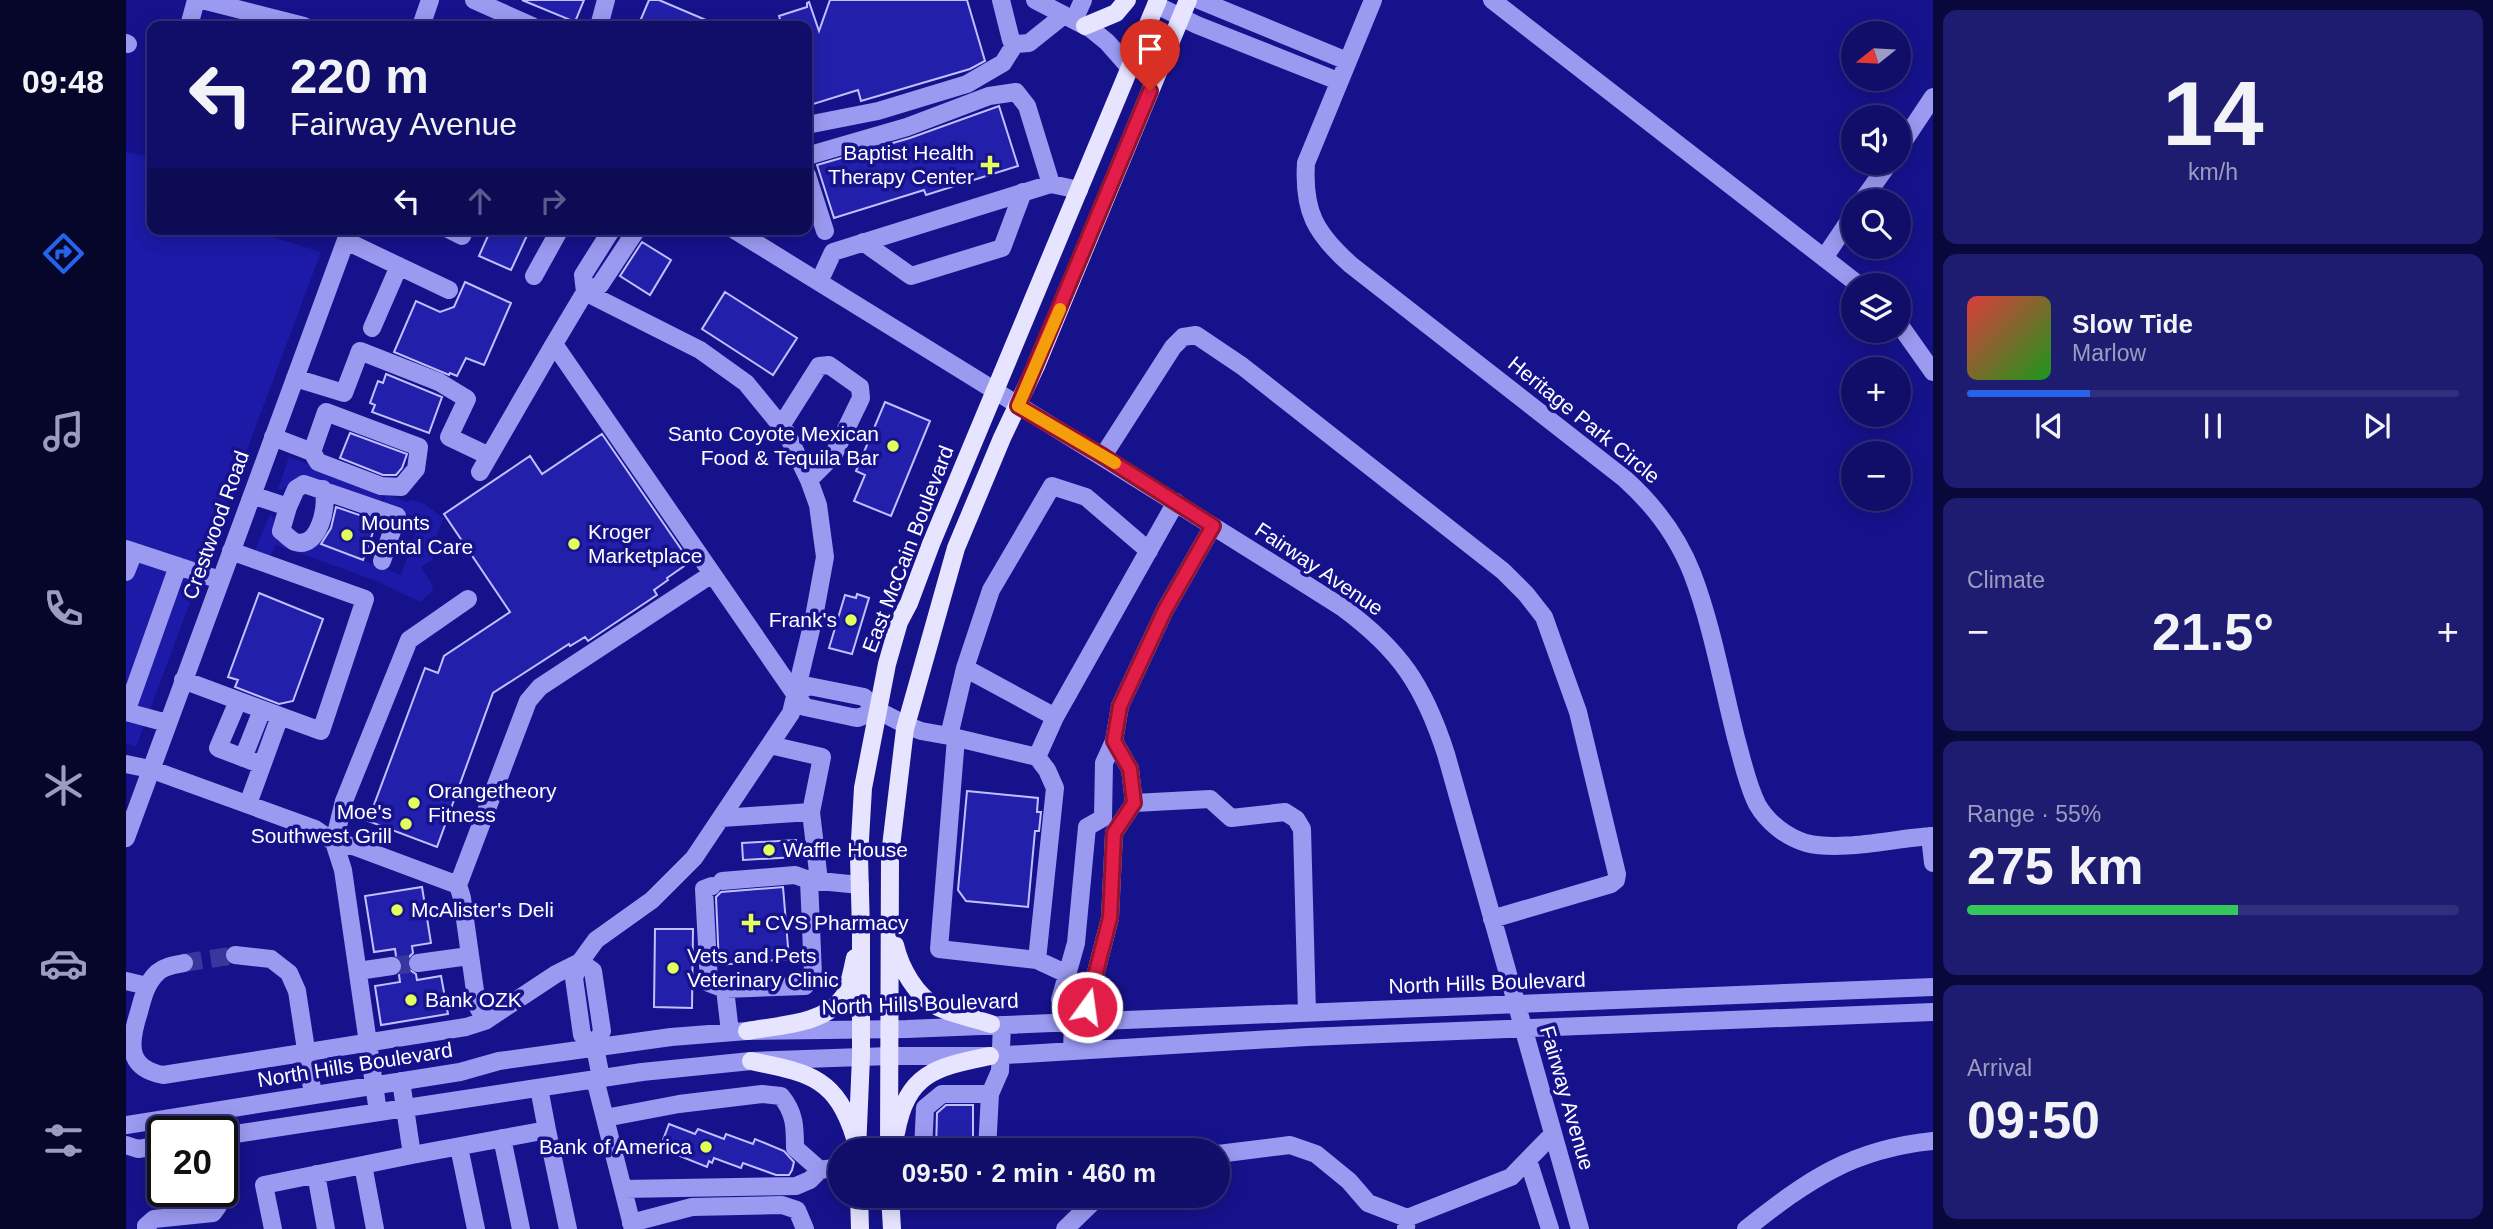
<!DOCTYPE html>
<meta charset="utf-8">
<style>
body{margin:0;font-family:Helvetica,sans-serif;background:#1e1c71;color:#f1f3f6;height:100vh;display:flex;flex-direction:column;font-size:26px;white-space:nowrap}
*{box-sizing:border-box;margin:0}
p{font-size:23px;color:#9c9cc0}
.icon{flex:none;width:38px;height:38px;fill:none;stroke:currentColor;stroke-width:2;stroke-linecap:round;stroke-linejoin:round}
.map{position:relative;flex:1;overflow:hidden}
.details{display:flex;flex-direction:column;gap:10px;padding:10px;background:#09083a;width:560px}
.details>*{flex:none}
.hud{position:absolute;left:21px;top:21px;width:665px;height:214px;border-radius:14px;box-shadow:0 4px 18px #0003,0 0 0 2px #302e7d;background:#100e69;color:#f1f3f6;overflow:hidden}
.needle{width:46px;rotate:252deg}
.fabs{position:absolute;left:1715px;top:21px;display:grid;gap:14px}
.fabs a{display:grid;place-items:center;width:70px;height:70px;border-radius:50%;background:#100e69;box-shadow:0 4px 18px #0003,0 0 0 2px #302e7d;font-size:35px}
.speed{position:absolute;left:21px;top:1116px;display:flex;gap:14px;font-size:35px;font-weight:700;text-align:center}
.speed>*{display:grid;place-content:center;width:91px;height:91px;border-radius:50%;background:#100e69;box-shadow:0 4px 18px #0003,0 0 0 2px #302e7d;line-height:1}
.speed .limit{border:4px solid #111;border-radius:10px;background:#fff;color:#111}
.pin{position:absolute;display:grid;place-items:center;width:60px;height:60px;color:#fff;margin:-72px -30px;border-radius:50% 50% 50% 0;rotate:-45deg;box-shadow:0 0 7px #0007}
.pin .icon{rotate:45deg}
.me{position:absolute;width:77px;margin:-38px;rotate:14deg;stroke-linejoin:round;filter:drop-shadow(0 0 5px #0008)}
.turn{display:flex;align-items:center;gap:24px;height:147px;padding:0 28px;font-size:32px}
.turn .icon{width:91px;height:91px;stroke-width:2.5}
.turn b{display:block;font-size:49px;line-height:60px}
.lanes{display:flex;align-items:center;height:66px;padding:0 28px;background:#0003;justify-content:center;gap:35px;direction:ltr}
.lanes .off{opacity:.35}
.big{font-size:52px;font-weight:600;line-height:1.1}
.details .card{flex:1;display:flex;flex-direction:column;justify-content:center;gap:10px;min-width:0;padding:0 24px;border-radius:14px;background:#1e1c71}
.details .dial{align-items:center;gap:0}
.dial b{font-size:91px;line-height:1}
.song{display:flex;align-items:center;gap:21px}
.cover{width:84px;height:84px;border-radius:10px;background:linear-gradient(135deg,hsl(0 70% 55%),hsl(120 70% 35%))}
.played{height:7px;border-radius:4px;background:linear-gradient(90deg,#2563eb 25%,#302e7d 25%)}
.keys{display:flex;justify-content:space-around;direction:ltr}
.heat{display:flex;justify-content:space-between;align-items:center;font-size:38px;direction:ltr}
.charge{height:10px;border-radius:5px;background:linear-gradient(90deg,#34c759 55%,#302e7d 0)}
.trip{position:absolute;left:702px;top:1138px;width:402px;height:70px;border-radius:35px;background:#100e69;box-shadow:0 4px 18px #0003,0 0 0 2px #302e7d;font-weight:600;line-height:70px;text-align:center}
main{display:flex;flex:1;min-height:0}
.tab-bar{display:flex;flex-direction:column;width:126px;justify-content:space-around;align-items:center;background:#06062a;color:#9c9cc0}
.tab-bar .icon{width:49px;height:49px}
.tab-bar .active{color:#2563eb}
.tab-bar b{font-size:32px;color:#f1f3f6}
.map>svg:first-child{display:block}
</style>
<main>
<nav class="tab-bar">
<b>09:48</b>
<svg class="icon active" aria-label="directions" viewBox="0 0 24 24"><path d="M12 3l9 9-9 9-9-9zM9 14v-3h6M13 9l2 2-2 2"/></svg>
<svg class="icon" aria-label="music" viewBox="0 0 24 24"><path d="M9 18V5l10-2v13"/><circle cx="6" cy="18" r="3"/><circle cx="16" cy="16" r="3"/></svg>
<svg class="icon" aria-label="phone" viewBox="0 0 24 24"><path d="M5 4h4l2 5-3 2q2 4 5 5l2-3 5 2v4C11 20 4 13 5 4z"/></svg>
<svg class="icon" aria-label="climate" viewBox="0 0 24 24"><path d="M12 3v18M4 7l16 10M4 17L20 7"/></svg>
<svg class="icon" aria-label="car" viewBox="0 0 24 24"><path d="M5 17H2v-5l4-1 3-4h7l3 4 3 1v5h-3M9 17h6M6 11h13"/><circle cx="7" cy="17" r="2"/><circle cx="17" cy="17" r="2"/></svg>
<svg class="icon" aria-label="filters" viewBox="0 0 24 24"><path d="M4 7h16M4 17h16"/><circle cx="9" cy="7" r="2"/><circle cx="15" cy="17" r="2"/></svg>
</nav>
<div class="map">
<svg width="1807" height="1229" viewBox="0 0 1807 1229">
<rect width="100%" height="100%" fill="#16128c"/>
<path fill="#1c1aa6" d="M0,152L26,157V229H128L131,232L195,252L10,747L0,743Z
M163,457L258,493L254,504L176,477L170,478L156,490L152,489Z
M260,494L281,502L286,500L299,504L317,518L310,539L307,559L295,567L307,586L306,592L294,602L253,582L154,546L150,545L144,556L129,550L144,514L147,517L149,533L193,543L275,575L294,519L256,505Z"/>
<path fill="#2220ab" stroke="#c1c0fc" stroke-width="2" d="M396,0H458L449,22Z
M523,0H533L594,26H512Z
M704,0H841L859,61L844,69L735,101L732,90L681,106V26H656L653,16L681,7V3L683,2L693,31Z
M873,106L892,166L800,195L798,190L708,218L691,165L784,138Z
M365,229H404L385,270L353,256Z
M516,242L545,260L524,295L494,276Z
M339,282L385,303L358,365L340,358L331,376L324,373L323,375L268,352L290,301L314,312L328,307Z
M599,292L671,338L647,375L576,329Z
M260,374L316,397L303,433L246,412L249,405L244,403L252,381L257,383Z
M759,402L804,421L765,516L728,501L739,475L730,471Z
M224,433L281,454L276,468L270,475H257L214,458Z
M476,434L564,562L541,578L542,580L528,590L531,595L462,641L459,637L444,646L443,644L367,693L311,847L242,821L299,668L312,673L318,656L384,612L318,514L404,456L416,474Z
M210,507L251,521L237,560L195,544L205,528Z
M133,593L197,619L167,701L153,704L109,687L112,680L102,677Z
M731,594L743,598L726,654L703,648L719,595L730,598Z
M841,791L912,798L911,812H915L913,831H909L902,907L840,901L832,890Z
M670,840L671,857L617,860L616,843Z
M296,887L305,943L286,946L287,953L282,958L281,965L284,970L290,974L291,980L315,976L322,1014L255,1025L249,986L274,982L273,975L277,965L270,956L269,949L248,952L239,896Z
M657,887L663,959L593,965L590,897L595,892Z
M529,929H567L566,1008L528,1007Z
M820,1105H847V1150H810L811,1113Z
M543,1124L569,1134L572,1129L598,1139L600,1134L627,1144L629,1139L658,1151L668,1162L666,1170L663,1175H650L617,1163L615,1168L588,1158L586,1163L583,1161L581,1167L534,1148Z"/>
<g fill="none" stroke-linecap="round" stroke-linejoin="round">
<path stroke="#39369d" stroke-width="18" stroke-dasharray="18 9" stroke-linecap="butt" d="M58,963L109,955
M266,966L292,963"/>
<path stroke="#9b9af1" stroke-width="18" d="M76,0L178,26
M348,0L406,26
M875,0L885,40L889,44L903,43L938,15
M909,0L965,29L981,42L1004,68
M1073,0L1221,61
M1247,0L1180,163C1177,211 1189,233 1225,265L1499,479C1529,506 1551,535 1566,573C1586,625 1596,683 1610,738C1616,759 1621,784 1631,804C1641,822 1660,837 1680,843C1716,852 1769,838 1807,836
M1366,0L1733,285
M1030,5L1071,25L1212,81
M948,20L957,0
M63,26L70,0
M295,26L304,0
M473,26L480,0
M0,43L2,44
M681,125L752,111L841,84L877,63L889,44
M1773,148L1807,97
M681,156L781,127L863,96L890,92L901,106L925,184
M681,175L699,231
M1736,201L1763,163
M322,229L336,236L339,229
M486,229L457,275L459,292L474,285L511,229
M607,229C811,355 1015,480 1217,608C1274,650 1298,686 1320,754L1454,1229
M220,241L323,290
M737,242L785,276L876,248L897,192
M1698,258L1727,215
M408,276L434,229
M693,282L707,252L925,184L953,190
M1773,324L1807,372
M246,328L273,266
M169,378L218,393L234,351L313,382L341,399L323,437L363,456
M655,426L693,366L703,365L734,387L735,398L707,456L683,480
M147,437L186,452L200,412L293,447L290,469L275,487L255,486L192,462L186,452
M977,456L1047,347L1057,337L1070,335L1116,366L1377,571L1400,594L1418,617L1452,712L1491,874L1490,880L1485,884L1366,919
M354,472L428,344
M126,495L162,507L170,489L178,484L271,516L256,561
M162,507L155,531C159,534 165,540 169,542C193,550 203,504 197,489
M0,549L94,580
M105,551L239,599L195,731L154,716L122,804
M0,572L8,552
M342,599L283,640L218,801L208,842L230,847L332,885L336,898L351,1005L359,1021
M839,668L865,590L926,486L960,497L1023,551
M57,680L154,716
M112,701L92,748L136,765
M751,710L732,718L726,717L679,707L669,694L683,686L738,697L751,710L780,725L795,731L823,736
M0,712L52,566
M0,712L41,723
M929,717L911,757L823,736L839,668L929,717L1050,502
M830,738L813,949L911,960L941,974
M988,741L1004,769L1008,803
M644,745L696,757L685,812L693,881
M117,758L136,710
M0,764L24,769L189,829L208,842L217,870L252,1112
M595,818L685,812
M1804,836L1807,863
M0,838L224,229
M596,881L669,875L683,880
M332,885L402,701L414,687L586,574
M586,886L578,889L583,983L599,989
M109,955L145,959L163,973L171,991L187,1095
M911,960L929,788L921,770L911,757
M58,963C49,965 39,966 32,972C20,983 17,997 13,1012C3,1043 0,1068 37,1075L340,1027L359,1021L430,974L454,962L470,940L526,900L568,858L665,713L688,617L699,557L692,505L683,480L660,432L620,383L574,350L459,292L428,344L669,694
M292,963L343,956
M232,971L266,966
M0,981L21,986
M947,1021L961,1007L984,918L988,833L1008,803L1084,799L1105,818L1159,812L1170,819L1176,829L1181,1013
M604,1032L599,989L679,986L687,975L683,880L734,885
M469,1047L476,1031L467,971L454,962L448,978L456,1035L469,1047L475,1078
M946,1051L947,1021L934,1000L950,943L961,827L977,818L978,763L988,741L994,706L1039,610L1087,526
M469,1079L507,1229
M275,1081L286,1155L421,1130L442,1229
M413,1088L421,1130
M479,1118L553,1104L636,1094L655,1096C669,1113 669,1127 669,1148L694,1170
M0,1125L334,1072L373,1061L545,1037L621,1031L781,1029L1807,987
M96,1136L516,1072L625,1061L764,1056H864L1181,1037L1807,1012
M376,1138L395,1229
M0,1145L12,1149L37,1145
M763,1146L790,1150
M333,1147L350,1229
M797,1150L799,1108L816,1094H864
M861,1150L864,1094L874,1071L876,1025
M1092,1154L1164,1145L1190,1154L1223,1181L1242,1203L1281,1218
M1402,1160L1424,1229
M237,1165L249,1229
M190,1174L200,1229
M497,1189L670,1186L684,1180L694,1170L714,1167
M765,1199H831L835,1195
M505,1223L566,1207L656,1205L671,1210L679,1229
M1280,1228L1281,1218L1385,1177L1427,1134
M20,1229V1226L28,1219L87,1213L92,1206L91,1192
M147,1229L138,1185L286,1155
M939,1229L974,1195
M1620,1229C1682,1180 1726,1149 1807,1141"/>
<path stroke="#e6e4ff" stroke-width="18" d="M959,26L990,13L1001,0
M769,945C774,967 790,997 812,1007C828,1015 848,1018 865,1024
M621,1031C652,1025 699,1025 718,996C724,985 726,970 729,958
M625,1061C682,1073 710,1076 729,1138
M770,1133C781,1072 811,1067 864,1056
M731,1150L735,1057V931L733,857L737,788L761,664L773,622L783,603L805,544L1032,0
M763,1150L764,855L779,729L830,548L876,438L910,366L1062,0
M733,1195L734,1229
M764,1195L766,1229"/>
</g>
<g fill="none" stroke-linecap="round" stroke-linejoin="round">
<g stroke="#92132f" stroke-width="18">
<path id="route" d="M961,1007L984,918L988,833L1008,803L1004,769L988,741L994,706L1039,610L1087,526L977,456L892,406L1024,91"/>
</g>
<use href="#route" stroke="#e11d48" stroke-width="12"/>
<path stroke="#f59e0b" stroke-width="12" d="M934,309L892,406L989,463"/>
</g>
<g fill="#e2ff5a" stroke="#16128c" stroke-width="2.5">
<path d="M860.5 154.5h7v7h7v7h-7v7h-7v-7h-7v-7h7z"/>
<circle cx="767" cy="446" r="7"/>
<circle cx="221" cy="535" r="7"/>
<circle cx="448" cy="544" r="7"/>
<circle cx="725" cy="620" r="7"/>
<circle cx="288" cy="803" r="7"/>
<circle cx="280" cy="824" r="7"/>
<circle cx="643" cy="850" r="7"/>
<circle cx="271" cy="910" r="7"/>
<path d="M621.5 912.5h7v7h7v7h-7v7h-7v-7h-7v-7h7z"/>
<circle cx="547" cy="968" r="7"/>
<circle cx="285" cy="1000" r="7"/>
<circle cx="580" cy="1147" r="7"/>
</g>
<g text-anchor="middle" stroke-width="7" stroke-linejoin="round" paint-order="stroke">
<g font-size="21" fill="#fff" stroke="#16128c" text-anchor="start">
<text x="848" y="160" text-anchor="end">Baptist Health<tspan x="848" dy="24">Therapy Center</tspan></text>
<text x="753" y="441" text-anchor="end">Santo Coyote Mexican<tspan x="753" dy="24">Food &amp; Tequila Bar</tspan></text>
<text x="235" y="530">Mounts<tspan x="235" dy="24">Dental Care</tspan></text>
<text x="462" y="539">Kroger<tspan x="462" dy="24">Marketplace</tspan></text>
<text x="711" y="627" text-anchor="end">Frank's</text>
<text x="302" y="798">Orangetheory<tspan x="302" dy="24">Fitness</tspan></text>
<text x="266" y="819" text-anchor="end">Moe's<tspan x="266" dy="24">Southwest Grill</tspan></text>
<text x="657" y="857">Waffle House</text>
<text x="285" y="917">McAlister's Deli</text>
<text x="639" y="930">CVS Pharmacy</text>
<text x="561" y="963">Vets and Pets<tspan x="561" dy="24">Veterinary Clinic</tspan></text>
<text x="299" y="1007">Bank OZK</text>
<text x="566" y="1154" text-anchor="end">Bank of America</text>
</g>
<g font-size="21" fill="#fff" stroke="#16128c">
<text transform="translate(1458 420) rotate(39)" y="7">Heritage Park Circle</text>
<text transform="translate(90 525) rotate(-70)" y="7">Crestwood Road</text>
<text transform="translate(782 549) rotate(-69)" y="7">East McCain Boulevard</text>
<text transform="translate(1193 569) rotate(34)" y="7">Fairway Avenue</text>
<text transform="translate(1361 983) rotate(-2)" y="7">North Hills Boulevard</text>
<text transform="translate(794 1004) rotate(-2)" y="7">North Hills Boulevard</text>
<text transform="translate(229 1065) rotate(-9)" y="7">North Hills Boulevard</text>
<text transform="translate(1441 1098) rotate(74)" y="7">Fairway Avenue</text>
</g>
</g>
</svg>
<div class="fabs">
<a><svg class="needle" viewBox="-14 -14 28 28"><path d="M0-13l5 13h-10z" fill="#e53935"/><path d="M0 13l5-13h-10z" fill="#9c9cc0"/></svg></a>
<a><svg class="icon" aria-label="sound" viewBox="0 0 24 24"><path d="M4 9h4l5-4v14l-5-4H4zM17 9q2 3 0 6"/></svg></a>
<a><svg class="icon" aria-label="search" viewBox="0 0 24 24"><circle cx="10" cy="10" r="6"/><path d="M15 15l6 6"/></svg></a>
<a><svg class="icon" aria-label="layers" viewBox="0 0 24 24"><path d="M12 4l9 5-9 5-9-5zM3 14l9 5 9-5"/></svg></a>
<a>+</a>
<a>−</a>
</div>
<div class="speed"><div class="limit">20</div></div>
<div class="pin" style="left:1024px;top:91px;background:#d93025"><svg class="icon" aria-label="arrive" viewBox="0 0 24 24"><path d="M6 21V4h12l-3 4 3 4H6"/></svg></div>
<svg class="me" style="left:961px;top:1007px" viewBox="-20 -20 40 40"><circle r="17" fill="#e11d48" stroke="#fff" stroke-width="3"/><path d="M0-11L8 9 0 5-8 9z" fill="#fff"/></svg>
<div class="trip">09:50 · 2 min · 460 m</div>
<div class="hud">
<div class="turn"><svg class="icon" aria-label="left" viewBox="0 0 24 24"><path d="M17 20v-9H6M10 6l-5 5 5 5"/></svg><div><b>220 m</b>Fairway Avenue</div></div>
<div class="lanes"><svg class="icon" aria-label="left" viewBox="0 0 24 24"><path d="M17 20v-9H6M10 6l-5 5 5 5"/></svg><svg class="icon off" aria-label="ahead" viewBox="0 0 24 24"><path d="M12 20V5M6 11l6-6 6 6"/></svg><svg class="icon off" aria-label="right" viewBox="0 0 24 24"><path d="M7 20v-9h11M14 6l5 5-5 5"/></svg></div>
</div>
</div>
<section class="details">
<div class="card dial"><b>14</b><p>km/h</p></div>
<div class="card">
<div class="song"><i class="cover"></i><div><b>Slow Tide</b><p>Marlow</p></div></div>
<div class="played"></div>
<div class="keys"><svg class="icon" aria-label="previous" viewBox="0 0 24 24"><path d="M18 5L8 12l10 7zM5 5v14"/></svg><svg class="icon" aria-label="pause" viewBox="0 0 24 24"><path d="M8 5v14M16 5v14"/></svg><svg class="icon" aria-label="next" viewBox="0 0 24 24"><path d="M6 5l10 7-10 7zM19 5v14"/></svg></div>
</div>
<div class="card"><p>Climate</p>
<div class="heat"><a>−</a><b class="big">21.5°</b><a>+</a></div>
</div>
<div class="card"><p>Range · 55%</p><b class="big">275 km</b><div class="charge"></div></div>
<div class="card"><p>Arrival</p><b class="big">09:50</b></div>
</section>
</main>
